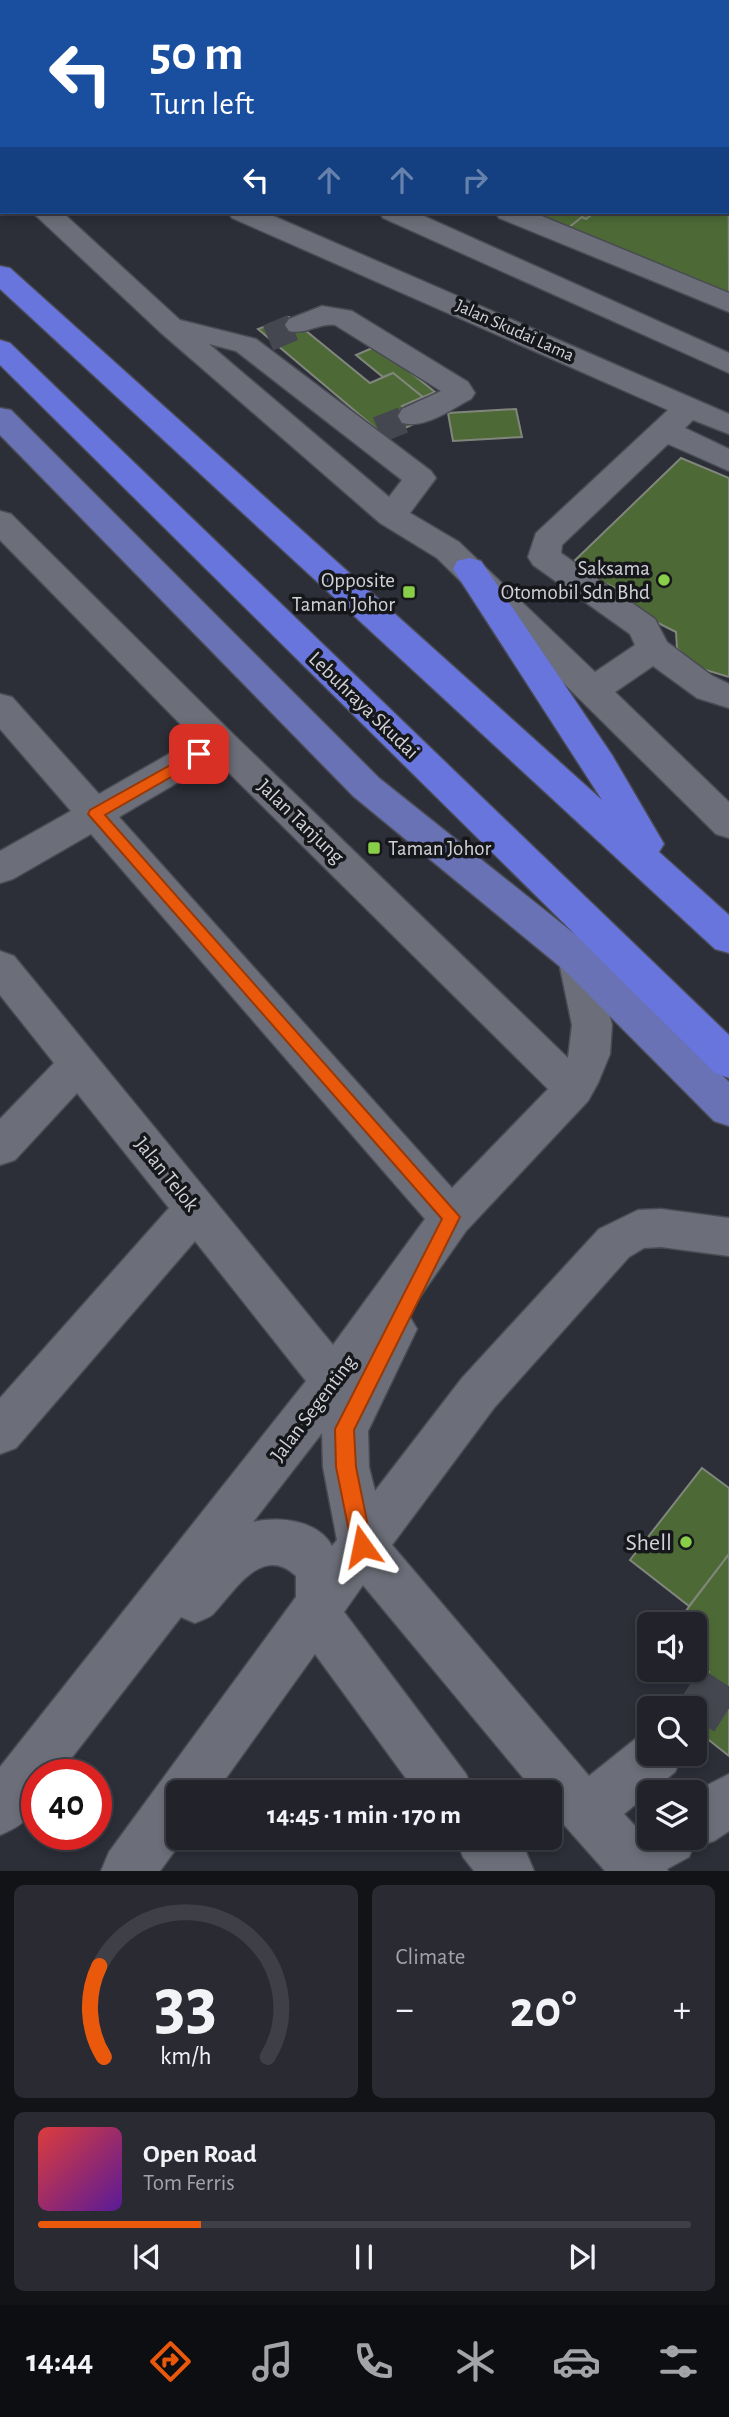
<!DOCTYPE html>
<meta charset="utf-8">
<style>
body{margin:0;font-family:"Alegreya Sans",sans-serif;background:#292a32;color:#f1f3f6;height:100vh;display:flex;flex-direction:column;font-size:26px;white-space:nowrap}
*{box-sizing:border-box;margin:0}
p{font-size:23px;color:#a2a4a8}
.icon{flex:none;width:38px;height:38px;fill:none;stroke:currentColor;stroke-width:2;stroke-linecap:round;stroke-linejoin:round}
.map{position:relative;height:1871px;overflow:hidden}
.sheet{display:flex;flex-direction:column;gap:14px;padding:14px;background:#121317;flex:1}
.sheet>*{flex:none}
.banner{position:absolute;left:0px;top:0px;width:730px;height:214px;box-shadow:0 4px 10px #0003,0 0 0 2px #3e3f47;background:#1a4fa0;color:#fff;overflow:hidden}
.buttons{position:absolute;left:637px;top:1612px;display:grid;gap:14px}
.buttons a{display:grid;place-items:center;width:70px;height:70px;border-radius:10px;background:#21222a;box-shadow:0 4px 10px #0003,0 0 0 2px #3e3f47;font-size:35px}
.speed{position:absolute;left:21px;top:1759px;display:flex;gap:14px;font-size:35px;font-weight:700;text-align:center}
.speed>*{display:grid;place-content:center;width:91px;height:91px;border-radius:50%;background:#21222a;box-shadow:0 4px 10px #0003,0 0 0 2px #3e3f47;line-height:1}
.speed .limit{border:10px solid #d22;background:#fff;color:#111}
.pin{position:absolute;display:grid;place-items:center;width:60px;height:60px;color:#fff;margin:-30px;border-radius:14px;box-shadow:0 4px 10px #0006}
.me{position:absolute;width:77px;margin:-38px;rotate:348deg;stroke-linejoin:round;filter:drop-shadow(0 0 5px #0008)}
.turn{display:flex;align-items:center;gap:24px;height:147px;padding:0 35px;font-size:32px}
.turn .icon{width:91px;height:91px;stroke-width:2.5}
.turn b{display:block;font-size:49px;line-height:60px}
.lanes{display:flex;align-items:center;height:66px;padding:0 35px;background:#0003;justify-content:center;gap:35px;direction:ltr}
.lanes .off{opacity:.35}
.big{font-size:52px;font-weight:700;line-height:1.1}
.sheet .card{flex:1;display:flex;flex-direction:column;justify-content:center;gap:10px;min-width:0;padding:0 24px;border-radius:10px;background:#292a32}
.sheet .dial{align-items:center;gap:0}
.dial svg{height:182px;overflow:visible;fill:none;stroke:#3e3f47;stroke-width:7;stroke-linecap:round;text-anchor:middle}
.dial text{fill:#f1f3f6;stroke:none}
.song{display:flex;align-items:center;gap:21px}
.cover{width:84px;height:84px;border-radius:10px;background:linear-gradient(135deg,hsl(0 70% 55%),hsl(270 70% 35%))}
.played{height:7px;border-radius:4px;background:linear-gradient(90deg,#ea580c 25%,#3e3f47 25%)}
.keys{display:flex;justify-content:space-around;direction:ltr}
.heat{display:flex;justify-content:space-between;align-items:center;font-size:38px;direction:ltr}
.sheet .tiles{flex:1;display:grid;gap:14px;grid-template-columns:1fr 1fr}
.card:last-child{grid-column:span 2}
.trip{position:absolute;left:166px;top:1780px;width:396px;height:70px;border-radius:10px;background:#21222a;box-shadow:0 4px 10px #0003,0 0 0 2px #3e3f47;font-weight:700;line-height:70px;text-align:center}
.tab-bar{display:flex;height:112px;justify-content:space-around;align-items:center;background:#0d0e11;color:#a2a4a8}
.tab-bar .icon{width:49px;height:49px}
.tab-bar .on{color:#ea580c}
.tab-bar b{font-size:32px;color:#f1f3f6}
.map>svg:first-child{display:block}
</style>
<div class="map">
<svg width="729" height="1871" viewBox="0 0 729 1871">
<rect width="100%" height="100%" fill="#2c2e38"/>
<path fill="#4d6a36" stroke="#80867c" stroke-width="2" d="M214,0H509L503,2Z
M509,0H610L612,2H503Z
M728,6L729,294L523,212H728Z
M540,212H595L586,219L582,217L568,228L536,215Z
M289,317L370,383L393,373L423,397L402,406L420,421L386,437L258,329Z
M377,346L435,392L423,397L393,373L383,377L356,355Z
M516,409L522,437L453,441L448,413Z
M681,458L729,478V677L696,667L677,648L676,632L618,603L628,594L569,566Z
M702,1468L729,1488V1554L689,1606L630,1560Z
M729,1554V1756L695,1729V1708H685L709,1672L695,1658V1624H676Z"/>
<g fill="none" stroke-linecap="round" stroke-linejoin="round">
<path stroke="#454750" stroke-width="27" stroke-dasharray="27 13" stroke-linecap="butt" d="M268,338L299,325
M378,430L413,416"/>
<path stroke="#454750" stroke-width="46" stroke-dasharray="46 24" stroke-linecap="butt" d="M695,1719L729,1666"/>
<g stroke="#494b53" stroke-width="3">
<path id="minor" d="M63,0H87L89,2H64Z
M125,0H149L150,2H126Z
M188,0H212L214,2H189Z
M617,0H642L615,2Z
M0,68H2V82H0Z
M0,121H2V137H0Z
M0,161L2,162V179L0,178Z
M32,212H62L180,320L256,339L431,471L436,478L410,513L459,542L595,672L635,645L630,634L533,565L528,557L536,533L668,410L232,218L228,212H264L729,414V434L693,420L685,428L729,449V471L668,444L562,545L561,553L655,619L667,642L711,675L729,684V708L697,698L653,666L615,692L729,802V838L716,834L437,558L380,523L160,332ZM209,344L236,351L402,480L389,497Z
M379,212H415L729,353V373L383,218Z
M495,212H532L729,293V312L499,218Z
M322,306L352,311L468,382L475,393L471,399C450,410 425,429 402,423L398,416L402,409L441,391L335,325C318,323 306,335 289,331L285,325L289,319Z
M0,511L11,514L232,733L568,1058L572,1025L558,958L563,947L577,943L591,947L596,958L612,1025L610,1054L598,1083L588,1101L466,1231L408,1314L417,1329L368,1431L369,1467L375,1491L462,1378L599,1229L638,1210L661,1209L729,1218V1256L661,1247L644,1248L629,1257L494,1408L392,1545L589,1776L639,1736L649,1731V1754H683L675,1772L624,1814L636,1827L649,1820V1838H695L694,1792L729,1774V1831L714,1841L693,1847L689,1857L667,1869L668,1871H605L550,1809V1792H535L363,1585L344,1612L466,1774L474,1792H416L315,1654L216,1792H178V1838H184L160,1871H101L109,1852L296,1597V1576C262,1543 234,1592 214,1613C210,1618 201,1620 195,1623L181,1617L59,1774H37C37,1809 34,1821 0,1835V1767L306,1381L195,1241L16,1448L0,1454V1398L169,1208L77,1093L15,1160L0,1165V1119L54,1063L0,995V951L14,956L333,1345L425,1219L91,834L13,879L0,883V851L71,811L0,729V694L12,697L99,794L195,739L0,540ZM216,760L548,1089L452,1188L119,817ZM322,1433L323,1467L337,1540L332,1546C318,1520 279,1516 253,1522Z
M456,1838H515L526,1852L534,1871H474L463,1857Z"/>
</g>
<g stroke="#494b53" stroke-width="3">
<path id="major" d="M0,408L11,410L379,778L591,947L729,1082V1126L714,1121L563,969L353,796L0,435Z"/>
</g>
<g stroke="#494b53" stroke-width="3">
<path id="highway" d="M0,266L10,268L602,800L453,569L457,561L469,558L481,561L612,755L664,844L659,852L729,915V953L715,949L0,289Z
M0,340L10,343L729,1035V1078L715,1073L0,365Z"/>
</g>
<use href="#minor" fill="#6c6e79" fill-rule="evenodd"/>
<use href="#major" fill="#6972b4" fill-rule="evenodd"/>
<use href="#highway" fill="#6775dc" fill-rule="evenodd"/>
</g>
<path fill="#ea580c" stroke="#983908" stroke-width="2" d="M199,749L206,754L204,758L105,815L460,1217L354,1430L356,1467L372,1546L369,1553L362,1555L355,1553L352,1546L336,1467L335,1429L442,1219L88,814L90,810Z"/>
<g fill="#89ce48" stroke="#16171b" stroke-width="2.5">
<circle cx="664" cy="580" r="7"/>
<rect x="402" y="585" width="14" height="14" rx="3.5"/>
<rect x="367" y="841" width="14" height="14" rx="3.5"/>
<circle cx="686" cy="1542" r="7"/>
</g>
<g text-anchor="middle" stroke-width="7" stroke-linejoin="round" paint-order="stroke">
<g font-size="18" fill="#d0d2d8" stroke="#16171b">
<text transform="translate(515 330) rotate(24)" y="6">Jalan Skudai Lama</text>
</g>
<g font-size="21" fill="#d0d2d8" stroke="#16171b" text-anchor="end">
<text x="650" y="575">Saksama<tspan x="650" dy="24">Otomobil Sdn Bhd</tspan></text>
<text x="395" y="587">Opposite<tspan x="395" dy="24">Taman Johor</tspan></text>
<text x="388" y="855" text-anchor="start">Taman Johor</text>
</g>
<g font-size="21" fill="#d0d2d8" stroke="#16171b">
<text transform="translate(364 705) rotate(44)" y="7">Lebuhraya Skudai</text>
<text transform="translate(301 821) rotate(44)" y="7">Jalan Tanjung</text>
<text transform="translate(167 1174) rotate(51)" y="7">Jalan Telok</text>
<text transform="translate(313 1408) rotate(-53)" y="7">Jalan Segenting</text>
</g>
<g font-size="24" fill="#d0d2d8" stroke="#16171b" text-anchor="end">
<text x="672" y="1550">Shell</text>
</g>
</g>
</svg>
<div class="buttons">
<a><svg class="icon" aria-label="sound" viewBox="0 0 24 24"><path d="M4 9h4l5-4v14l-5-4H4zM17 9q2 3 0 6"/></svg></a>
<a><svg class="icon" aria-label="search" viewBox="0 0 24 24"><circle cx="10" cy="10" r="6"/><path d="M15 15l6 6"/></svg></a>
<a><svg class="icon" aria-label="layers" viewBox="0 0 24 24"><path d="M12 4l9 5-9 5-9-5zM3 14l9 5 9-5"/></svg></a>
</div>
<div class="speed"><div class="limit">40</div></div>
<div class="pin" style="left:199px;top:754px;background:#d93025"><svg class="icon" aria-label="arrive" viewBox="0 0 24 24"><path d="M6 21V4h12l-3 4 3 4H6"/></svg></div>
<svg class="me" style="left:362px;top:1546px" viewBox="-20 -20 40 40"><path d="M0-17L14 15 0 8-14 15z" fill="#ea580c" stroke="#fff" stroke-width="4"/></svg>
<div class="trip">14:45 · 1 min · 170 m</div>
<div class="banner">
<div class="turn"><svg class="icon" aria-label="left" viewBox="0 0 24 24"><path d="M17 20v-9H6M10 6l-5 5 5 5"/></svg><div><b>50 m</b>Turn left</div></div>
<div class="lanes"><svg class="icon" aria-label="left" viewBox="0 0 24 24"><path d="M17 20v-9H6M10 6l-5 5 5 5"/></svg><svg class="icon off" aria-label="ahead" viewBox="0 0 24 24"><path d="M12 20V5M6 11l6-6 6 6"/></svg><svg class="icon off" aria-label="ahead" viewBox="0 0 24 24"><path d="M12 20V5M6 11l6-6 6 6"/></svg><svg class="icon off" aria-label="right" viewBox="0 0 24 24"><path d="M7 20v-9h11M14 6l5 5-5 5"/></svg></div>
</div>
</div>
<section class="sheet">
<div class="tiles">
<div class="card dial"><svg viewBox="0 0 100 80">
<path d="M14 69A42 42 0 1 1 86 69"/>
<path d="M14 69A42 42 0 0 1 12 29" stroke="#ea580c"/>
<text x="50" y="56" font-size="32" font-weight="700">33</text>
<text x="50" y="72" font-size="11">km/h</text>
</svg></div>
<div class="card"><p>Climate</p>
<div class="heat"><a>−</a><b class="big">20°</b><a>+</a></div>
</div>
<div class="card">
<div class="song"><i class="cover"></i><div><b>Open Road</b><p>Tom Ferris</p></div></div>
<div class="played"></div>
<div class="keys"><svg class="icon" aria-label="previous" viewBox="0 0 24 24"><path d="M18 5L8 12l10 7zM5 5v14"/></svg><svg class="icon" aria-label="pause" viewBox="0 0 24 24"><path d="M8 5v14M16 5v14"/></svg><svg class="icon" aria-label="next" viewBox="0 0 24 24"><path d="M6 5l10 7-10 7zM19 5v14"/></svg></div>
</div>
</div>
</section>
<nav class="tab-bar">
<b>14:44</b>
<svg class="icon on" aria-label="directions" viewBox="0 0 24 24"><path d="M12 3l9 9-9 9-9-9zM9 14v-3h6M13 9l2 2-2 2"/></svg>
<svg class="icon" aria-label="music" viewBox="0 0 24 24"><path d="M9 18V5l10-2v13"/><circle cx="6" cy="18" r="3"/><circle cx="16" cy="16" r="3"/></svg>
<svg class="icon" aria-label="phone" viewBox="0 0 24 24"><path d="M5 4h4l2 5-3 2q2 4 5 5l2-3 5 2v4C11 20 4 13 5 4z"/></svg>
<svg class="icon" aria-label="climate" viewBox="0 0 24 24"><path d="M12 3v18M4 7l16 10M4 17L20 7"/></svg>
<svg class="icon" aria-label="car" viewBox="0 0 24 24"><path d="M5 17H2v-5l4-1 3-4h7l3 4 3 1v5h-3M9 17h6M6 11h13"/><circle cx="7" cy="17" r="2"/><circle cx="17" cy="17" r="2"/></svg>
<svg class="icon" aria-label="filters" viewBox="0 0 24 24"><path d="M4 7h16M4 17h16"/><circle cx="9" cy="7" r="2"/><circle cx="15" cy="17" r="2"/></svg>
</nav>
